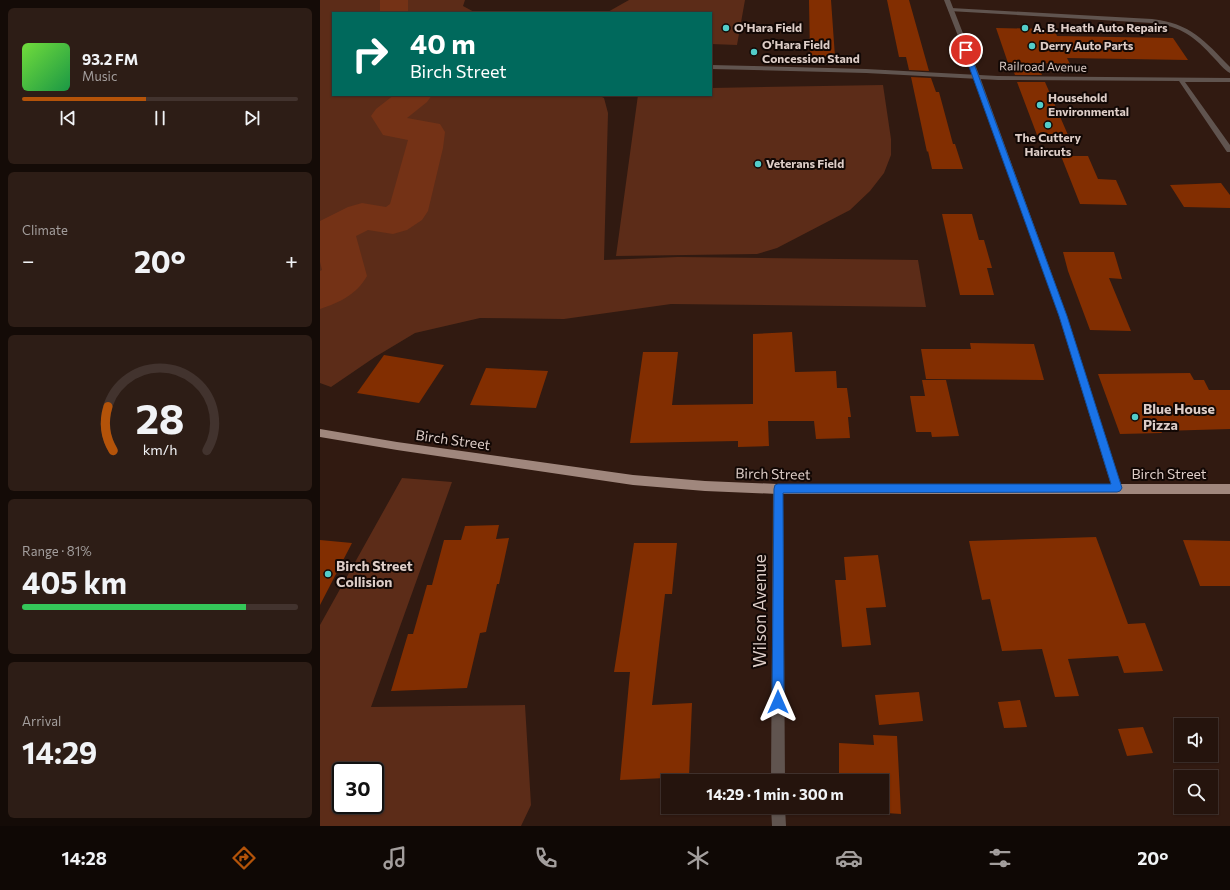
<!DOCTYPE html>
<meta charset="utf-8">
<style>
body{margin:0;font-family:Commissioner,sans-serif;background:#2d1d16;color:#f1f3f6;height:100vh;display:flex;flex-direction:column;font-size:15px;white-space:nowrap}
*{box-sizing:border-box;margin:0}
p{font-size:13px;color:#a39e9d}
.icon{flex:none;width:22px;height:22px;fill:none;stroke:currentColor;stroke-width:2;stroke-linecap:round;stroke-linejoin:round}
.map{position:relative;flex:1;overflow:hidden}
.panel{display:flex;flex-direction:column;gap:8px;padding:8px;background:#140b07;width:320px}
.panel>*{flex:none}
.hud{position:absolute;left:12px;top:12px;width:380px;height:84px;border-radius:0px;box-shadow:0 1px 3px #0004,0 0 0 1px #42332e;background:#00695c;color:#fff;overflow:hidden}
.fabs{position:absolute;left:854px;top:718px;display:grid;gap:8px}
.fabs a{display:grid;place-items:center;width:44px;height:44px;border-radius:0px;background:#25140d;box-shadow:0 1px 3px #0004,0 0 0 1px #42332e;font-size:20px}
.speed{position:absolute;left:12px;top:762px;display:flex;gap:8px;font-size:20px;font-weight:700;text-align:center}
.speed>*{display:grid;place-content:center;width:52px;height:52px;border-radius:50%;background:#25140d;box-shadow:0 1px 3px #0004,0 0 0 1px #42332e;line-height:1}
.speed .limit{border:2px solid #111;border-radius:6px;background:#fff;color:#111}
.pin{position:absolute;display:grid;place-items:center;width:34px;height:34px;color:#fff;margin:-17px;border:2px solid #fff;border-radius:50%;box-shadow:0 1px 4px #0007}
.me{position:absolute;width:44px;margin:-22px;rotate:0deg;stroke-linejoin:round;filter:drop-shadow(0 0 3px #0008)}
.turn{display:flex;align-items:center;gap:14px;height:84px;padding:0 12px;font-size:18px}
.turn .icon{width:52px;height:52px;stroke-width:2.5}
.turn b{display:block;font-size:28px;line-height:34px}
.big{font-size:30px;font-weight:700;line-height:1.1}
.panel .tile{flex:1;display:flex;flex-direction:column;justify-content:center;gap:6px;min-width:0;padding:0 14px;border-radius:6px;background:#2d1d16}
.panel .dial{align-items:center;gap:0}
.dial svg{height:104px;overflow:visible;fill:none;stroke:#42332e;stroke-width:7;stroke-linecap:round;text-anchor:middle}
.dial text{fill:#f1f3f6;stroke:none}
.song{display:flex;align-items:center;gap:12px}
.cover{width:48px;height:48px;border-radius:6px;background:linear-gradient(135deg,hsl(100 70% 55%),hsl(140 70% 35%))}
.played{height:4px;border-radius:2px;background:linear-gradient(90deg,#b45309 45%,#42332e 45%)}
.keys{display:flex;justify-content:space-around;direction:ltr}
.heat{display:flex;justify-content:space-between;align-items:center;font-size:22px;direction:ltr}
.charge{height:6px;border-radius:3px;background:linear-gradient(90deg,#34c759 81%,#42332e 0)}
.trip{position:absolute;left:341px;top:774px;width:228px;height:40px;border-radius:0px;background:#25140d;box-shadow:0 1px 3px #0004,0 0 0 1px #42332e;font-weight:700;line-height:40px;text-align:center}
.dock{display:flex;height:64px;justify-content:space-around;align-items:center;background:#0f0805;color:#a39e9d}
.dock .icon{width:28px;height:28px}
.dock .current{color:#b45309}
.dock b{font-size:18px;color:#f1f3f6}
main{display:flex;flex:1;min-height:0}
.map>svg:first-child{display:block}
</style>
<main>
<section class="panel">
<div class="tile">
<div class="song"><i class="cover"></i><div><b>93.2 FM</b><p>Music</p></div></div>
<div class="played"></div>
<div class="keys"><svg class="icon" aria-label="previous" viewBox="0 0 24 24"><path d="M18 5L8 12l10 7zM5 5v14"/></svg><svg class="icon" aria-label="pause" viewBox="0 0 24 24"><path d="M8 5v14M16 5v14"/></svg><svg class="icon" aria-label="next" viewBox="0 0 24 24"><path d="M6 5l10 7-10 7zM19 5v14"/></svg></div>
</div>
<div class="tile"><p>Climate</p>
<div class="heat"><a>−</a><b class="big">20°</b><a>+</a></div>
</div>
<div class="tile dial"><svg viewBox="0 0 100 80">
<path d="M14 69A42 42 0 1 1 86 69"/>
<path d="M14 69A42 42 0 0 1 10 35" stroke="#b45309"/>
<text x="50" y="56" font-size="32" font-weight="700">28</text>
<text x="50" y="72" font-size="11">km/h</text>
</svg></div>
<div class="tile"><p>Range · 81%</p><b class="big">405 km</b><div class="charge"></div></div>
<div class="tile"><p>Arrival</p><b class="big">14:29</b></div>
</section>
<div class="map">
<svg width="910" height="826" viewBox="0 0 910 826">
<rect width="100%" height="100%" fill="#311a11"/>
<path fill="#5c2c18" fill-rule="evenodd" d="M0,0H145L143,6L156,13H13V95H278L284,98L288,113L284,260L358,257L598,260L606,307L351,304L244,319L160,318L95,333L55,357L11,387L0,383Z
M309,0H425L417,45L391,44V13H286Z
M563,85L571,139V155L564,173L550,191L530,210L457,248L437,254L296,256L318,95H391V88Z
M82,478L132,482L51,707L205,705L211,805L201,826H0V625ZM21,771H55V805H21Z"/>
<g fill="none" stroke-linecap="round" stroke-linejoin="round">
<path fill="#743216" fill-rule="evenodd" d="M60,0H88V13H60Z
M74,95H112L107,102L87,118L120,124L125,132L123,148L108,211L102,220L87,230L73,234L48,230L36,236L47,276C37,294 19,303 0,309V271L2,270L0,262V221L28,207L42,203L66,207L70,204L88,140L63,135L51,116L56,109Z"/>
</g>
<path fill="#822e01" d="M489,0H511L515,57L490,56Z
M567,0H589L609,71L589,70L586,57H579Z
M676,28L734,29L737,36L853,38L868,60L747,58L750,64L717,63L722,75H695L690,63H688Z
M591,77L611,78L616,92H619L633,144H635L643,169H612L608,151L607,152Z
M697,82H725L748,135H717Z
M741,156H768L778,179L796,180L807,205L760,204Z
M901,183L910,195V208L864,207L850,185Z
M622,214H652L659,240H664L672,268H667L674,295H640Z
M743,252H794L802,279L789,278L811,331L770,330L748,271Z
M472,332L475,372L516,371L517,388H527L531,417H528L530,438L496,439L494,421H448L449,446L418,447V441L310,443L323,352H358L352,405L433,404V334Z
M650,343L714,344L724,380L606,379L601,349H651Z
M64,355L124,365L99,403L37,393Z
M166,368L228,371L216,408L150,405Z
M870,373L874,380H884L889,390H910V429L841,431L842,433L800,434L778,374Z
M602,380H626L639,436L612,437L611,432H596L590,396H605Z
M179,525L176,539L189,538L179,584H177L166,632L160,633L147,688L71,691L88,634H93L107,585H112L124,540H141L145,526Z
M776,537L808,624L825,623L843,671L804,673L798,656L748,659L759,696L735,697L722,649L682,651L670,599L662,600L649,541Z
M0,540L32,543L0,605Z
M863,540L910,541V586H880Z
M314,543H357L352,594H345L332,705L372,703L369,777L300,780L310,672H294Z
M558,555L566,607L546,608L551,645L522,647L515,580H526L524,557Z
M599,692L603,721L559,725L555,695Z
M700,700L707,727L684,728L678,702Z
M823,727L833,753L807,756L798,729Z
M553,735L577,736L581,814L520,810V807H562V781H519V743L554,745Z"/>
<g fill="none" stroke-linecap="round" stroke-linejoin="round">
<path fill="#60544f" fill-rule="evenodd" d="M631,8L832,19C870,23 885,41 910,67V73C904,70 899,63 894,58C875,37 861,26 832,23L629,11L628,10Z"/>
<path fill="#60544f" fill-rule="evenodd" d="M391,65L546,69L678,76L910,78V82H865L910,145V152H907L859,81L678,80L546,73L391,69Z
M458,484L462,486L463,489L465,781H451L453,489L454,486Z
M451,807H465L466,826H452Z"/>
<path fill="#60544f" fill-rule="evenodd" d="M624,0H630L660,77L747,316L802,488L801,491L797,493L793,491L792,488L739,316L654,77Z"/>
<path fill="#a0877d" fill-rule="evenodd" d="M0,429L77,442L313,475L385,481L458,484H910V494H458L385,491L313,485L77,450L0,437Z"/>
</g>
<path fill="#1a73e8" stroke="#114b97" d="M646,48L649,50L747,316L802,488L800,491L797,492L463,493L464,702L462,706L458,708L454,706L452,702L454,489L455,485L458,484H791L739,316L643,50Z"/>
<g fill="#53cdc9" stroke="#120805" stroke-width="1.5">
<circle cx="406" cy="28" r="4"/>
<circle cx="705" cy="28" r="4"/>
<circle cx="712" cy="46" r="4"/>
<circle cx="434" cy="52" r="4"/>
<circle cx="720" cy="105" r="4"/>
<circle cx="728" cy="125" r="4"/>
<circle cx="438" cy="164" r="4"/>
<circle cx="815" cy="417" r="4"/>
<circle cx="8" cy="574" r="4"/>
</g>
<g text-anchor="middle" stroke-width="4" stroke-linejoin="round" paint-order="stroke">
<g font-size="12" font-weight="bold" fill="#ddcdc7" stroke="#120805" text-anchor="start">
<text x="414" y="32">O'Hara Field</text>
<text x="713" y="32">A. B. Heath Auto Repairs</text>
<text x="442" y="49">O'Hara Field<tspan x="442" dy="14">Concession Stand</tspan></text>
<text x="720" y="50">Derry Auto Parts</text>
<text x="728" y="102">Household<tspan x="728" dy="14">Environmental</tspan></text>
<text x="728" y="142" text-anchor="middle">The Cuttery<tspan x="728" dy="14">Haircuts</tspan></text>
<text x="446" y="168">Veterans Field</text>
</g>
<g font-size="12" fill="#ddcdc7" stroke="#120805">
<text transform="translate(723 67) rotate(1)" y="4">Railroad Avenue</text>
</g>
<g font-size="14" font-weight="bold" fill="#ddcdc7" stroke="#120805" text-anchor="start">
<text x="823" y="414">Blue House<tspan x="823" dy="16">Pizza</tspan></text>
<text x="16" y="571">Birch Street<tspan x="16" dy="16">Collision</tspan></text>
</g>
<g font-size="14" fill="#ddcdc7" stroke="#120805">
<text transform="translate(133 440) rotate(8)" y="5">Birch Street</text>
<text transform="translate(453 474) rotate(1)" y="5">Birch Street</text>
<text x="849" y="479">Birch Street</text>
</g>
<g font-size="17" fill="#ddcdc7" stroke="#120805">
<text transform="translate(440 611) rotate(-90)" y="6">Wilson Avenue</text>
</g>
</g>
</svg>
<div class="fabs">
<a><svg class="icon" aria-label="sound" viewBox="0 0 24 24"><path d="M4 9h4l5-4v14l-5-4H4zM17 9q2 3 0 6"/></svg></a>
<a><svg class="icon" aria-label="search" viewBox="0 0 24 24"><circle cx="10" cy="10" r="6"/><path d="M15 15l6 6"/></svg></a>
</div>
<div class="speed"><div class="limit">30</div></div>
<div class="pin" style="left:646px;top:50px;background:#d93025"><svg class="icon" aria-label="arrive" viewBox="0 0 24 24"><path d="M6 21V4h12l-3 4 3 4H6"/></svg></div>
<svg class="me" style="left:458px;top:702px" viewBox="-20 -20 40 40"><path d="M0-17L14 15 0 8-14 15z" fill="#1a73e8" stroke="#fff" stroke-width="4"/></svg>
<div class="trip">14:29 · 1 min · 300 m</div>
<div class="hud">
<div class="turn"><svg class="icon" aria-label="right" viewBox="0 0 24 24"><path d="M7 20v-9h11M14 6l5 5-5 5"/></svg><div><b>40 m</b>Birch Street</div></div>
</div>
</div>
</main>
<nav class="dock">
<b>14:28</b>
<svg class="icon current" aria-label="directions" viewBox="0 0 24 24"><path d="M12 3l9 9-9 9-9-9zM9 14v-3h6M13 9l2 2-2 2"/></svg>
<svg class="icon" aria-label="music" viewBox="0 0 24 24"><path d="M9 18V5l10-2v13"/><circle cx="6" cy="18" r="3"/><circle cx="16" cy="16" r="3"/></svg>
<svg class="icon" aria-label="phone" viewBox="0 0 24 24"><path d="M5 4h4l2 5-3 2q2 4 5 5l2-3 5 2v4C11 20 4 13 5 4z"/></svg>
<svg class="icon" aria-label="climate" viewBox="0 0 24 24"><path d="M12 3v18M4 7l16 10M4 17L20 7"/></svg>
<svg class="icon" aria-label="car" viewBox="0 0 24 24"><path d="M5 17H2v-5l4-1 3-4h7l3 4 3 1v5h-3M9 17h6M6 11h13"/><circle cx="7" cy="17" r="2"/><circle cx="17" cy="17" r="2"/></svg>
<svg class="icon" aria-label="filters" viewBox="0 0 24 24"><path d="M4 7h16M4 17h16"/><circle cx="9" cy="7" r="2"/><circle cx="15" cy="17" r="2"/></svg>
<b>20°</b>
</nav>
